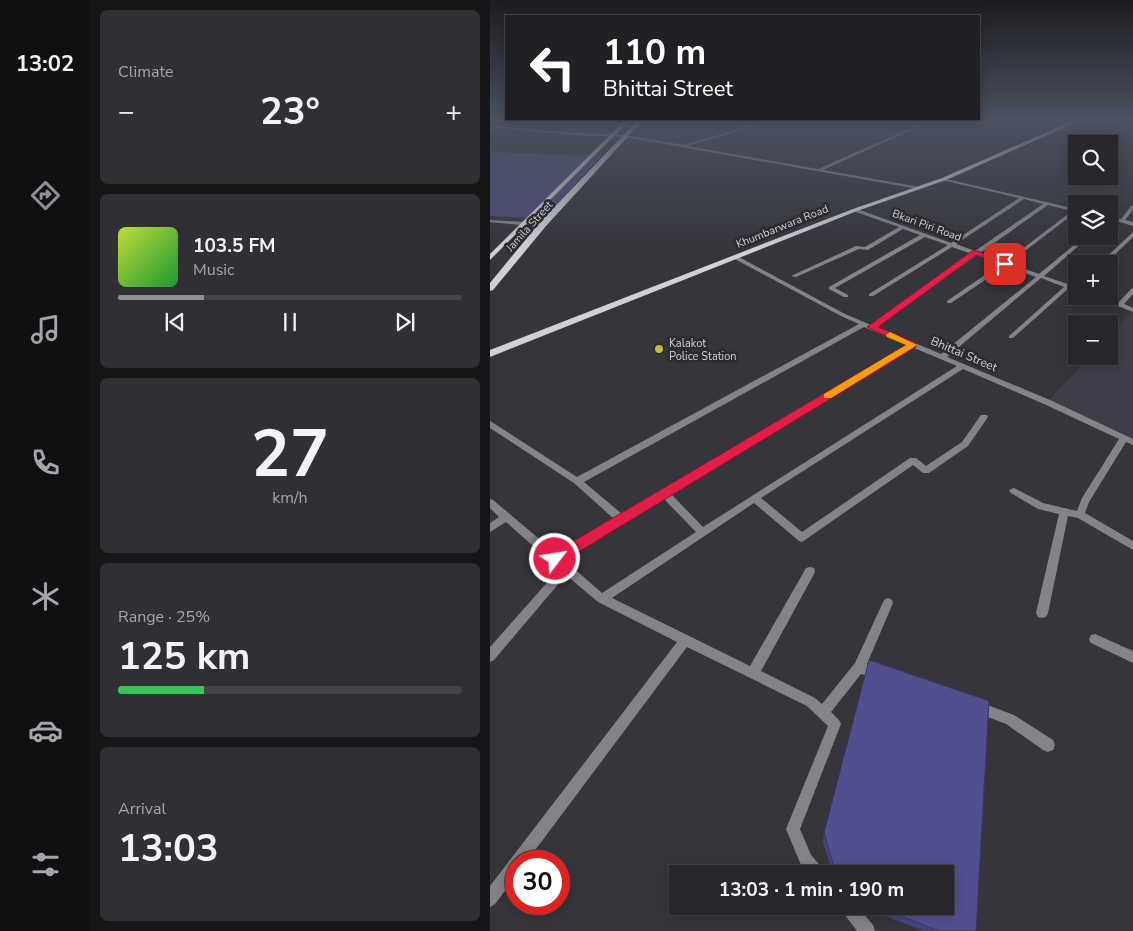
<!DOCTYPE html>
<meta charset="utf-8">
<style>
body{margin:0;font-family:"Nunito Sans",sans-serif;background:#303034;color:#f1f3f6;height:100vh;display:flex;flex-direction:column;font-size:19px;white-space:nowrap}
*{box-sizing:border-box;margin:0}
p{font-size:16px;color:#a5a6a9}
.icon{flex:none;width:28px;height:28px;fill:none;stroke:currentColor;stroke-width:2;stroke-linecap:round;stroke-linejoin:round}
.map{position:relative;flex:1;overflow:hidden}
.panel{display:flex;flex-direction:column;gap:10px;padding:10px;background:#161618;width:400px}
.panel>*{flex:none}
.banner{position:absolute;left:15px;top:15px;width:475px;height:105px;border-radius:0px;box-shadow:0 2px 12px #0003,0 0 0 1px #444448;background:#202124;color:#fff;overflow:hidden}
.tools{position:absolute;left:578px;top:135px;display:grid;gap:10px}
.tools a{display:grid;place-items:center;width:50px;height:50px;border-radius:0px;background:#28282c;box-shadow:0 2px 12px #0003,0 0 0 1px #444448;font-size:25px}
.speed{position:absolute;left:15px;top:850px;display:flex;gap:10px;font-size:25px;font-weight:700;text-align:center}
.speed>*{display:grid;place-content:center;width:65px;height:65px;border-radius:50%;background:#28282c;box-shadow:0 2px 12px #0003,0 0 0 1px #444448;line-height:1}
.speed .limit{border:8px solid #d22;background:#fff;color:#111}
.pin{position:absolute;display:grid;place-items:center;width:42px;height:42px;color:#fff;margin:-21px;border-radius:10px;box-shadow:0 2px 8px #0006}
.me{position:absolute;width:55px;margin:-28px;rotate:59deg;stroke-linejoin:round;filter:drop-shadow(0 0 4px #0008)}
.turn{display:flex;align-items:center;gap:18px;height:105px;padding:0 15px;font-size:22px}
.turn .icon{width:65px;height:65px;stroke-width:2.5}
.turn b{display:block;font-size:35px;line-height:42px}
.big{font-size:38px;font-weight:700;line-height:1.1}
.panel .widget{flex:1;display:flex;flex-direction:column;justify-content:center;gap:8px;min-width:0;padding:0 18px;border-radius:8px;background:#303034}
.panel .dial{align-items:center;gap:0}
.dial b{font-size:65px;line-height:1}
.song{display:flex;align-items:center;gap:15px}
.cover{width:60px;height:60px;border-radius:8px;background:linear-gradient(135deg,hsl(70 70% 55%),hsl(130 70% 35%))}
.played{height:5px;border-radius:2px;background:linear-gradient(90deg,#8c9099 25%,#444448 25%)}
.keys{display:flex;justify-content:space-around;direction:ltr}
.heat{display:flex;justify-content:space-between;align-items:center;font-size:28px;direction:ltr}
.charge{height:8px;border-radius:4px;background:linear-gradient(90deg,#34c759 25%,#444448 0)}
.trip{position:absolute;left:179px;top:865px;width:285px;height:50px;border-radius:0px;background:#28282c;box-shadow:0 2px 12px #0003,0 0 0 1px #444448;font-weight:700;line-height:50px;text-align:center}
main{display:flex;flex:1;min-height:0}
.menu{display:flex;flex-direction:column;width:90px;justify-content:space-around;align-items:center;background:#101012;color:#a5a6a9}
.menu .icon{width:35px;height:35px}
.menu .selected{color:#8c9099}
.menu b{font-size:22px;color:#f1f3f6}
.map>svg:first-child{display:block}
</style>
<main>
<nav class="menu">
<b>13:02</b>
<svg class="icon selected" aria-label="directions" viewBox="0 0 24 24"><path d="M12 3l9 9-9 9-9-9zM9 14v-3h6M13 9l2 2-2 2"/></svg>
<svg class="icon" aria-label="music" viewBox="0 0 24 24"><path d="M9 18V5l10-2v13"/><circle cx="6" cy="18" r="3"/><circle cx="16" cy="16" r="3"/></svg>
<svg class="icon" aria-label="phone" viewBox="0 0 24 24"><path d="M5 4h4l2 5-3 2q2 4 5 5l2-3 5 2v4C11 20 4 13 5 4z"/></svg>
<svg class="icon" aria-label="climate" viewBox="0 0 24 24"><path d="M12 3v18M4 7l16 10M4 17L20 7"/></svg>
<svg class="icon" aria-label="car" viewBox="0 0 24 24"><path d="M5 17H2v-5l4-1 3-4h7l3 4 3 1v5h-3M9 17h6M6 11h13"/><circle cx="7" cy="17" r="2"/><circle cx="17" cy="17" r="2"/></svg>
<svg class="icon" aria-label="filters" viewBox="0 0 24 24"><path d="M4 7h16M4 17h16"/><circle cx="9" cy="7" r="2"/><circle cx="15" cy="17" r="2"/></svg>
</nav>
<section class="panel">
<div class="widget"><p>Climate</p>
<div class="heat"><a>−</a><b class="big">23°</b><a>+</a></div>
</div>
<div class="widget">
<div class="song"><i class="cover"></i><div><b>103.5 FM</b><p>Music</p></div></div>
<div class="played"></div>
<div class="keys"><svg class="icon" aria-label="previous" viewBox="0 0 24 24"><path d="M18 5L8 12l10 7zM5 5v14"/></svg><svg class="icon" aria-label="pause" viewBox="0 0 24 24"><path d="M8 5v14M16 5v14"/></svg><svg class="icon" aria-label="next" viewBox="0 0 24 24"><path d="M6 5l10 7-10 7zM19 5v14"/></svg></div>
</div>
<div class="widget dial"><b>27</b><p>km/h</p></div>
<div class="widget"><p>Range · 25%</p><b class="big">125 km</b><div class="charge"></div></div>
<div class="widget"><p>Arrival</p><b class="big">13:03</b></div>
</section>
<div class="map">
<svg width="643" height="931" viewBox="0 0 643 931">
<rect width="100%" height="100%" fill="#35353b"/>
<path fill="#3d3e4a" d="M643,310V444L557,402L600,356H619V336Z"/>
<path fill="#4b4a76" d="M0,152L111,156L53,219L0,216Z"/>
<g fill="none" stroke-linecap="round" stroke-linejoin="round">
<path fill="#838487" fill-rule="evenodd" d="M0,119H78L0,121Z
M103,119H111L145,127L143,128Z
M282,119H289L197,146L328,169L441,119H446L333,170L430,187L428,189L135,137L83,135L8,128L0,130V128L8,126L83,133L135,135L194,145Z
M452,178L586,209V212L519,263L549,274L595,236H600L554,276L586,287V291L579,288L523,338H519V336L574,287L551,278L457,357L560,400L643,439V445L636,442L599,502L595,513L643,541V550L588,518L578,516L558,613L556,617L552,618L548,617L546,613L569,514L548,509L521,493L519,491L521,489L524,488L553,503L587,511L592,498L629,439L554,404L473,369L271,498L312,532L420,458H426L436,466L472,442L491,415H497L498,417L478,446L439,473H433L423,465L312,542L309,541L264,503L122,598L260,666L316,568L320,567L324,568L325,571L324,574L271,671L325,698L332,704L365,663L394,600L398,598L402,600L403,603L377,664L391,669L393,673L391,677L387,679L371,674L341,712L349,720L351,724L310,829L321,855L333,869L335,874H318L311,865L296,829L338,726L317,706L197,647L37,861H26V876L5,904L0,907V886L187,642L108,602L76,575L4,660L0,662V647L69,569L16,522L0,532V523L9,517L0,508V499L3,500L66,553L124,519L84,483L0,428V421L87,477L369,324L351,316L243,258V256H247L355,314L381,325L482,254L462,247L383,296H379V294L458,245L435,237L345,288L358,295V297H354L339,289V287L430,235L413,229L378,250L369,249L306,277L301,276L366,246L375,247L409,227L363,211V209H367L461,243L529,198L452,180ZM534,199L553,204L485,251L466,244ZM558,205L582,211L515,262L490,253ZM487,255L511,264L457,301V303H461L516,266L546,277L451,354L387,327ZM374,327L418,345L132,514L94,482ZM424,348L467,366L213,527L181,494ZM174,499L206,532L112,593L73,559Z
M641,206H643V210L635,220L643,222V226L619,219V217L631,219Z
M0,220L52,223L55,225L52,227L0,222Z
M643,232V237L615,264H609Z
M643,288V294L634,304L643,308V312L603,296H612L629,302L641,289Z
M605,634L643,651V663L601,643L599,639L601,635Z
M489,702L524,715L563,740L565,745L563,750L558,752L553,750L516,724L485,712L483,708L485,704Z
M349,906H367L383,925L385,931H367L352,911Z"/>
<path fill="#d0d1d7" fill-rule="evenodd" d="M136,119H141L0,260V254Z
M149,119H154L56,226L3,290L0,291V283L50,222Z
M587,119H594L456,180L367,211L0,357V350L363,209L452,178Z"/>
</g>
<path fill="#47447c" d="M379,660L499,701L486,931H434L370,906H455V874H343L333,842L334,833Z"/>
<path fill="#524f90" stroke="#393765" d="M379,660L499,701L486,931H449L385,906H455V874H346L334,833Z"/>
<linearGradient id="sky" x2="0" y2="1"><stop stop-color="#1d1d20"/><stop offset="0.48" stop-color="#4b5160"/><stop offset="1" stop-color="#4b5160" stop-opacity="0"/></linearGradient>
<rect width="643" height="250" fill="url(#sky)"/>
<path fill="#e11d48" stroke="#92132f" d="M482,251H488L519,264L515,266L486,255L388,327L426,343V347L70,563L65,565L60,563L58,559L60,555L416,345L377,327Z"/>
<path fill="#f59e0b" d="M400,332L427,345L341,398H334V394L416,345L397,337L396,335Z"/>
<circle fill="#c7bb3b" stroke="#2b2b31" stroke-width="2" cx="169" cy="349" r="5"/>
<g text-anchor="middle" stroke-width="5" stroke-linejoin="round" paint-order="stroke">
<g font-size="11" fill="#d0d1d4" stroke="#2b2b31">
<text transform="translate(437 225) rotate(20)" y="4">Bkari Piri Road</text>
<text transform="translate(39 226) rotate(-48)" y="4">Jamila Street</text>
<text transform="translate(292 226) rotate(-22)" y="4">Khumbarwara Road</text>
</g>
<g font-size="11" fill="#d0d1d4" stroke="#2b2b31" text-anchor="start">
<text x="179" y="347">Kalakot<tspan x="179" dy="13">Police Station</tspan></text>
</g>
<g font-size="12" fill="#d0d1d4" stroke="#2b2b31">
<text transform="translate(474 354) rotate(23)" y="4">Bhittai Street</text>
</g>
</g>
</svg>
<div class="tools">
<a><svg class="icon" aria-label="search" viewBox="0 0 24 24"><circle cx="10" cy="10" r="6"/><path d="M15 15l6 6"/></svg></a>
<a><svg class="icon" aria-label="layers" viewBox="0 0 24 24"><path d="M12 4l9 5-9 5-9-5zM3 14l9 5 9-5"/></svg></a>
<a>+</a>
<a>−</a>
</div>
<div class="speed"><div class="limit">30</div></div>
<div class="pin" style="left:515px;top:264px;background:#d93025"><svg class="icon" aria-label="arrive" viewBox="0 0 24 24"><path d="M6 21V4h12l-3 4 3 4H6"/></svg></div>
<svg class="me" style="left:65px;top:559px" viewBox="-20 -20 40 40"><circle r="17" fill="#e11d48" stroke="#fff" stroke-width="3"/><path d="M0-11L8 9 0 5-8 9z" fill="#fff"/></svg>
<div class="trip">13:03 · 1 min · 190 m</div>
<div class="banner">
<div class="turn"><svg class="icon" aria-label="left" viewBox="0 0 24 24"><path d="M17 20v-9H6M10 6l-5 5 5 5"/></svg><div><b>110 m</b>Bhittai Street</div></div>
</div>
</div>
</main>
